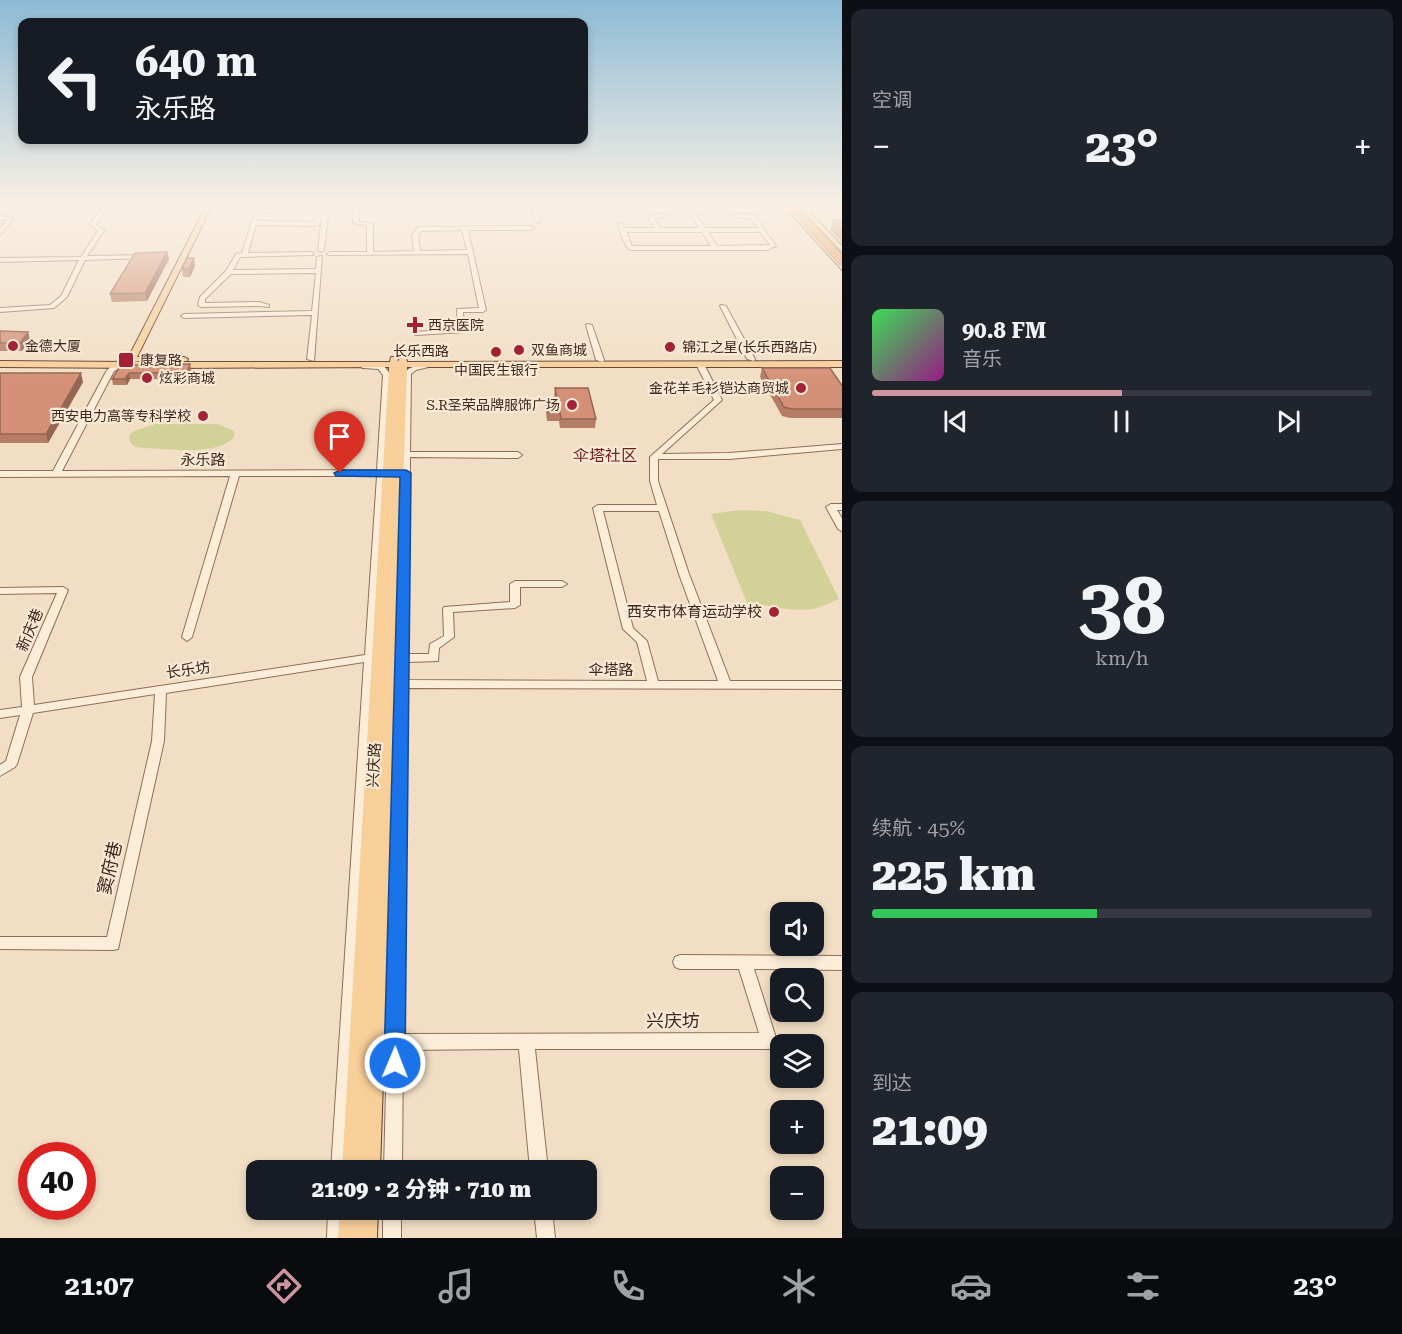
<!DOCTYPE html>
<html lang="zh">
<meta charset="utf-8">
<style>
body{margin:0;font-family:"Roboto Serif","Noto Sans SC",serif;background:#20242c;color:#f1f3f6;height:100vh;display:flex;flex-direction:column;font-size:22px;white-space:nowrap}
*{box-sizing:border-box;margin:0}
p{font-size:20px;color:#9ea1a6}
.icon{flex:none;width:33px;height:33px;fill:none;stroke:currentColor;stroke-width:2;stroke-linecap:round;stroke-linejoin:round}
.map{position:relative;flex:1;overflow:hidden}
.side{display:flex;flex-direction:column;gap:9px;padding:9px;background:#0d0f14;width:560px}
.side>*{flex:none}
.banner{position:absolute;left:18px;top:18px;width:570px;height:126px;border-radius:12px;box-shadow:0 3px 9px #0003;background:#171b24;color:#f1f3f6;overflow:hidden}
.buttons{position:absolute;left:770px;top:902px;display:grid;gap:12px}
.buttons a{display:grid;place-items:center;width:54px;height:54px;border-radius:12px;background:#171b24;box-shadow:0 3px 9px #0003;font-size:30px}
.speed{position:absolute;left:18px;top:1142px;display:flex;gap:12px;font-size:30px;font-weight:700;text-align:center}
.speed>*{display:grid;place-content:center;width:78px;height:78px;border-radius:50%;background:#171b24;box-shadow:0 3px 9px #0003;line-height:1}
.speed .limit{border:9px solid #d22;background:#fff;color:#111}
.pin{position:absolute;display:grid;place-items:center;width:51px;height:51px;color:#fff;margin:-62px -26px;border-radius:50% 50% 50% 0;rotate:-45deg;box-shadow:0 0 6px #0007}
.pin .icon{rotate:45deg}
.me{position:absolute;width:66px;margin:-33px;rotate:1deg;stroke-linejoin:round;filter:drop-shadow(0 0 4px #0008)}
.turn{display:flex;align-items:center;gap:21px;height:126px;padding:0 18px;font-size:27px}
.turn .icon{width:78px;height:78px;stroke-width:2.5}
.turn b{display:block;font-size:42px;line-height:51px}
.big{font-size:45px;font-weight:800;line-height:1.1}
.side .widget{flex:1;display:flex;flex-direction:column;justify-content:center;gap:9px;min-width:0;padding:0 21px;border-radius:12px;background:#20242c}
.side .dial{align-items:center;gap:0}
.dial b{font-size:78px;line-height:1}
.song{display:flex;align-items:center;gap:18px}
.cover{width:72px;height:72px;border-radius:9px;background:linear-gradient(135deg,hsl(130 70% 55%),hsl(310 70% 35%))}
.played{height:6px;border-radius:3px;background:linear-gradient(90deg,#ce959f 50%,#363941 50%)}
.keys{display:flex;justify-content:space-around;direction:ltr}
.heat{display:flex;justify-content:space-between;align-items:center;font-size:33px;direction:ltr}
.charge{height:9px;border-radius:4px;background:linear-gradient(90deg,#34c759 45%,#363941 0)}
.trip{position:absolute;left:246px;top:1160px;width:351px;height:60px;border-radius:12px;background:#171b24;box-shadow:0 3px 9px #0003;font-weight:800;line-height:60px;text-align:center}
.tabs{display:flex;height:96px;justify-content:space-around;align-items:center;background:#090b0e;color:#9ea1a6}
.tabs .icon{width:42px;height:42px}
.tabs .on{color:#ce959f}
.tabs b{font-size:27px;color:#f1f3f6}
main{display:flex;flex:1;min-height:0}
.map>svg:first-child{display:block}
</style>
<main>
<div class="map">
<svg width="843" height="1238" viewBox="0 0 843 1238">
<rect width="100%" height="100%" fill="#f2dec4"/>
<path fill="#d2d197" d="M155,424H218L234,431V437C219,456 168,449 145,448L135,447L130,442L129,436L134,431Z
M740,510L766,511L800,520L839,599C831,602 822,607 813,609C791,613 768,604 747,603L711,514Z"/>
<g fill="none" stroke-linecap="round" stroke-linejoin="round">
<g stroke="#8f6e58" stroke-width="2">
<path id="minor" d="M103,206H108L96,224L104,231L87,256L147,255L150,257L149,258L85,260L67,297L54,308L0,312V308L50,305L61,296L79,260L0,262V258L81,257L98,231L90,224Z
M354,206H359V222L373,224V252L414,251L412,235L419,227L531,226L534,228L531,230H468L486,310L483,312H463L464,332L416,335L414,334V332L458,329L457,309L479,308L468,254L328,255L327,254L330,252H367V225L353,223ZM462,230L467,250L420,251L418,235L421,231Z
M532,206H537L540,223L535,222Z
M550,208H843V212H695L705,228H758L750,218H738L735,216L738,214L754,215L776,246L767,250H630C624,245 619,230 618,223H622L625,228H654L648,217L662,214L664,215V217L654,218L660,228H700L689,212L548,211ZM626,232H702L711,246H632ZM708,232H760L770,245L717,246Z
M256,209L320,208L323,210L320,224L317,226L256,225L248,253L311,252L314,254L313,255L240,257L233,270L316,269L317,257L322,256L314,361L307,359L312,315L184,318L181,316L184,314L312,311L316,273L231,274L205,299V303L259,302L269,305V307L259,306L201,307L198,305L200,297L226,271L236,254L242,253ZM260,212H317L315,222L257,221Z
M325,213L328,215L324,250L321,252L318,250L322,215Z
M0,216L14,218L0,235V229L7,220H0Z
M721,305L726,306L755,359L754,361L747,359L720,306Z
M587,324L592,325L604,360L603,362L596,360L586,325Z
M120,357L127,359L122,367L114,371L62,471L377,470L383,375L378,369L363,368L359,366L363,364L383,365L391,375L386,470L391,473L385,476L376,653L381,657L380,660L376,661L349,1170H331L364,662L166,693L164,741L118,949L113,950L0,949V937H107L152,741L155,694L33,713L17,764L15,767L0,776V765L6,761L20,715L0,718V710L22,707L20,677L57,593L0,594V588L63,587L68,590L32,677L34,705L365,655L377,476H239L192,637L187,641L182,637L230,476L0,477V471H53L107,370L116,363Z
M697,362L704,364L722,400L662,454L729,453L843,444V449L729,459H658V481L689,574L730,681H843V689L407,688L403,1034L759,1033L739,969H680L675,967L673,962L675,957L680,955L843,956V970L754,969L777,1041L775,1046L769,1049H535L548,1170H530L519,1049L403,1050L402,1170H384L396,688L390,684L392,681L396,680L403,373C411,366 427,360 437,365L416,370L411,374L410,452H518L522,455L518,458L410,457L408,654H429L430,644L444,636L443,609L444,607L510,602V584L515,581H562L567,584L562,587H520V605L515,608L453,612L454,637L439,648L438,661L407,662V680L647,681L637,642L623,629L593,508L598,505H657L650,481V457L714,400L696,364ZM603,511H659L679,574L718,681H658L647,641L633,628Z
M831,504H843V510H837L843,520V532L838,529L826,507Z
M328,1209H346L345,1238H327Z
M383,1209H401V1238H383Z
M534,1209H552L555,1238H537Z"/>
</g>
<g stroke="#5d3d2d" stroke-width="2">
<path id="major" d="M206,206H212L137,357H184L188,359L187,361H134L146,363L147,365L143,368L0,367V361L126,362Z
M784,206H790L843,264V271Z
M798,206H804L843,247V253Z
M391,357H397L398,362L400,357H406L407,362L843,361V367H407L380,1170H342L389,367L175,368L171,365L175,362H390Z
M340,1209H378L377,1238H338Z"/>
</g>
<use href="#minor" fill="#fcedd9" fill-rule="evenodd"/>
<use href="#major" fill="#f8ce99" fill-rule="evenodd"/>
<g stroke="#5d3d2d" stroke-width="9" stroke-linecap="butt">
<path id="highway-bridge" d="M793,206L843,262"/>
</g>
<use href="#highway-bridge" stroke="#e88f4e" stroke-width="8"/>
</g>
<path fill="#b67d66" d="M833,220H843V244L830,230Z
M167,252L169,259L147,301L112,302L110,294Z
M195,266L190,277H183L182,269Z
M0,331L28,332L30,340L22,351H0Z
M190,364L191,371L189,377L176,379H130L127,385H113L112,379L119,368Z
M762,368L843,387V418H790L782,416L760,377Z
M0,373L83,382L48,443H0Z
M555,388L596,419L595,428H560L559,421H547L546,413V404H555L554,397Z"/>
<path fill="#946653" d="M167,252L169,259L147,301L145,293Z
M194,258L195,266L190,277L189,269Z
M28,332L30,340L22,351L20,343Z
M190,364L191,371L189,377L176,379L175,373Z
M81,373L83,382L48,443L46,434Z
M129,373L130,379L127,385L125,379Z"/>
<path fill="#d49177" stroke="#946653" stroke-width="1.5" d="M833,220H843V230Z
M167,252L145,293L110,294L135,253Z
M187,258H194L189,269H182Z
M0,331L28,332L20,343H0Z
M190,364L188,370L175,373H129L125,379H112L119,368L128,365Z
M762,368H830L843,387V409H792L784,407Z
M0,373H81L46,434H0Z
M555,388H588L596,419H561L560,412H548L546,404H558Z"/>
<linearGradient id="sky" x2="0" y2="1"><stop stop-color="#8dbbd5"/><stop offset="0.54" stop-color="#f9f0e4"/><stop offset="1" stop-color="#f9f0e4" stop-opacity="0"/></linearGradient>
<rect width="843" height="379" fill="url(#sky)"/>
<path fill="#1a73e8" stroke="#114b97" stroke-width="1.5" d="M340,470H406L411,473L405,1063L402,1070L395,1073L387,1070L384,1063L400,477L336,476L334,473Z"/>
<g fill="#a42235" stroke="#f9e9d5" stroke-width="2">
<path d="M412 316h6v6h6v6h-6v6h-6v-6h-6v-6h6z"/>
<circle cx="13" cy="346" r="6"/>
<circle cx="670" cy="347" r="6"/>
<circle cx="519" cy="350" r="6"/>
<circle cx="496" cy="352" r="6"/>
<rect x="118" y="352" width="16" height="16" rx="3"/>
<circle cx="147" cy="378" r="6"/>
<circle cx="801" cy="388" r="6"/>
<circle cx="572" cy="405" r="6"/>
<circle cx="203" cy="416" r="6"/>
<circle cx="774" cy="612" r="6"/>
</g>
<g text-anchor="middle" stroke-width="4.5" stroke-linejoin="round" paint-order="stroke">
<g font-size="14" fill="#3e291e" stroke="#f9e9d5" text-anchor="start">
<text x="428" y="330">西京医院</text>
<text x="25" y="351">金德大厦</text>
<text x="682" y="352">锦江之星(长乐西路店)</text>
<text x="531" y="355">双鱼商城</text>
<text x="140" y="365">康复路</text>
<text x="496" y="375" text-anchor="middle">中国民生银行</text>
<text x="159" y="383">炫彩商城</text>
<text x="789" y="393" text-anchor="end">金花羊毛衫铠达商贸城</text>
<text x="560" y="410" text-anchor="end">S.R圣荣品牌服饰广场</text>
<text x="191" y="421" text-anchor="end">西安电力高等专科学校</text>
</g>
<g font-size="14" fill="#3e291e" stroke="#f9e9d5">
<text x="421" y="356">长乐西路</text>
</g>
<g font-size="15" fill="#3e291e" stroke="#f9e9d5">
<text x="203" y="465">永乐路</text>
<text transform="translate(30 630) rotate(-67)" y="5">新庆巷</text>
<text transform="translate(188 670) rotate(-8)" y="5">长乐坊</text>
<text x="611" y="675">伞塔路</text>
<text transform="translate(374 765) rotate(-87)" y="5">兴庆路</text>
</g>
<g font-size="15" fill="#3e291e" stroke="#f9e9d5" text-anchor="end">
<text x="762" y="617">西安市体育运动学校</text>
</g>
<g font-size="16" fill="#6f1f19" stroke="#f9e9d5">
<text x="605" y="461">伞塔社区</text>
</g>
<g font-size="18" fill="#3e291e" stroke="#f9e9d5">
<text transform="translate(110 868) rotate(-77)" y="6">窦府巷</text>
<text x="673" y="1027">兴庆坊</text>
</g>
</g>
</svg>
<div class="buttons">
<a><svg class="icon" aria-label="sound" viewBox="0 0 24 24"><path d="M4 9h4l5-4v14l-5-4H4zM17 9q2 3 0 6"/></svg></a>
<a><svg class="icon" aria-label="search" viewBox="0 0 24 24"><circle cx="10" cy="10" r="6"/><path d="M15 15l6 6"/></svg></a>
<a><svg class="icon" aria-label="layers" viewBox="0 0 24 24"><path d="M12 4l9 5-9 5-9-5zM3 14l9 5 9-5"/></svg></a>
<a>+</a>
<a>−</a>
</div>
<div class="speed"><div class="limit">40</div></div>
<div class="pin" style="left:340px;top:473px;background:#d93025"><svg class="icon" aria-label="arrive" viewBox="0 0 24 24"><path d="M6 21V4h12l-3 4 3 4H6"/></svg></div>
<svg class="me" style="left:395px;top:1063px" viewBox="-20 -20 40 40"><circle r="17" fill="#1a73e8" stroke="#fff" stroke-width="3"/><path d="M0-11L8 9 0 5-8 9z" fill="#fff"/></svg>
<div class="trip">21:09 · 2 分钟 · 710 m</div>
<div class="banner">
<div class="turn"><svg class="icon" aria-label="left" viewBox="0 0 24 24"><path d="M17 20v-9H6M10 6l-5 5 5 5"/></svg><div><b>640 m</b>永乐路</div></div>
</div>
</div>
<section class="side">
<div class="widget"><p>空调</p>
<div class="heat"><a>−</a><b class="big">23°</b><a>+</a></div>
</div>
<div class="widget">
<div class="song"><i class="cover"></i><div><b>90.8 FM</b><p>音乐</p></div></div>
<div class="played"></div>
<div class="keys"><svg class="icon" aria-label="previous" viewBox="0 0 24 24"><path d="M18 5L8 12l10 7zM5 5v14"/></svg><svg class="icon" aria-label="pause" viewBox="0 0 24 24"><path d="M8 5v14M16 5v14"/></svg><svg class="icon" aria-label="next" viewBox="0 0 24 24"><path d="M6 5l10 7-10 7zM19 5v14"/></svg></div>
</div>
<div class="widget dial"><b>38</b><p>km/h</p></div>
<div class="widget"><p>续航 · 45%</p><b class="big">225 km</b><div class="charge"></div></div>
<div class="widget"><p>到达</p><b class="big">21:09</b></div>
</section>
</main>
<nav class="tabs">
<b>21:07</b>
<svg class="icon on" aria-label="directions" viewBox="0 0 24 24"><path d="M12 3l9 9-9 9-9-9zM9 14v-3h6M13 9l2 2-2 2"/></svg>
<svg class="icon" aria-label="music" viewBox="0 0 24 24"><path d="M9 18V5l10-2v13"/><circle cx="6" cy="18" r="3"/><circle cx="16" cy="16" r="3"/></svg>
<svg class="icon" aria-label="phone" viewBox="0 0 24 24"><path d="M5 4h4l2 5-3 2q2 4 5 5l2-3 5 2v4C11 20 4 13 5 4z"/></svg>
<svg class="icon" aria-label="climate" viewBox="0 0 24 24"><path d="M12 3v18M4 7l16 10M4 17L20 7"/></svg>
<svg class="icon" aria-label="car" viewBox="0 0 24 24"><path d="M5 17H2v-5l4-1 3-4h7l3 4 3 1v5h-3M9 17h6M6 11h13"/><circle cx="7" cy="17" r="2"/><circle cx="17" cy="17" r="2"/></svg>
<svg class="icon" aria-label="filters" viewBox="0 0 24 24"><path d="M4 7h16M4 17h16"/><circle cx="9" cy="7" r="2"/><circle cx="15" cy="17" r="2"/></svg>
<b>23°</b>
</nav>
